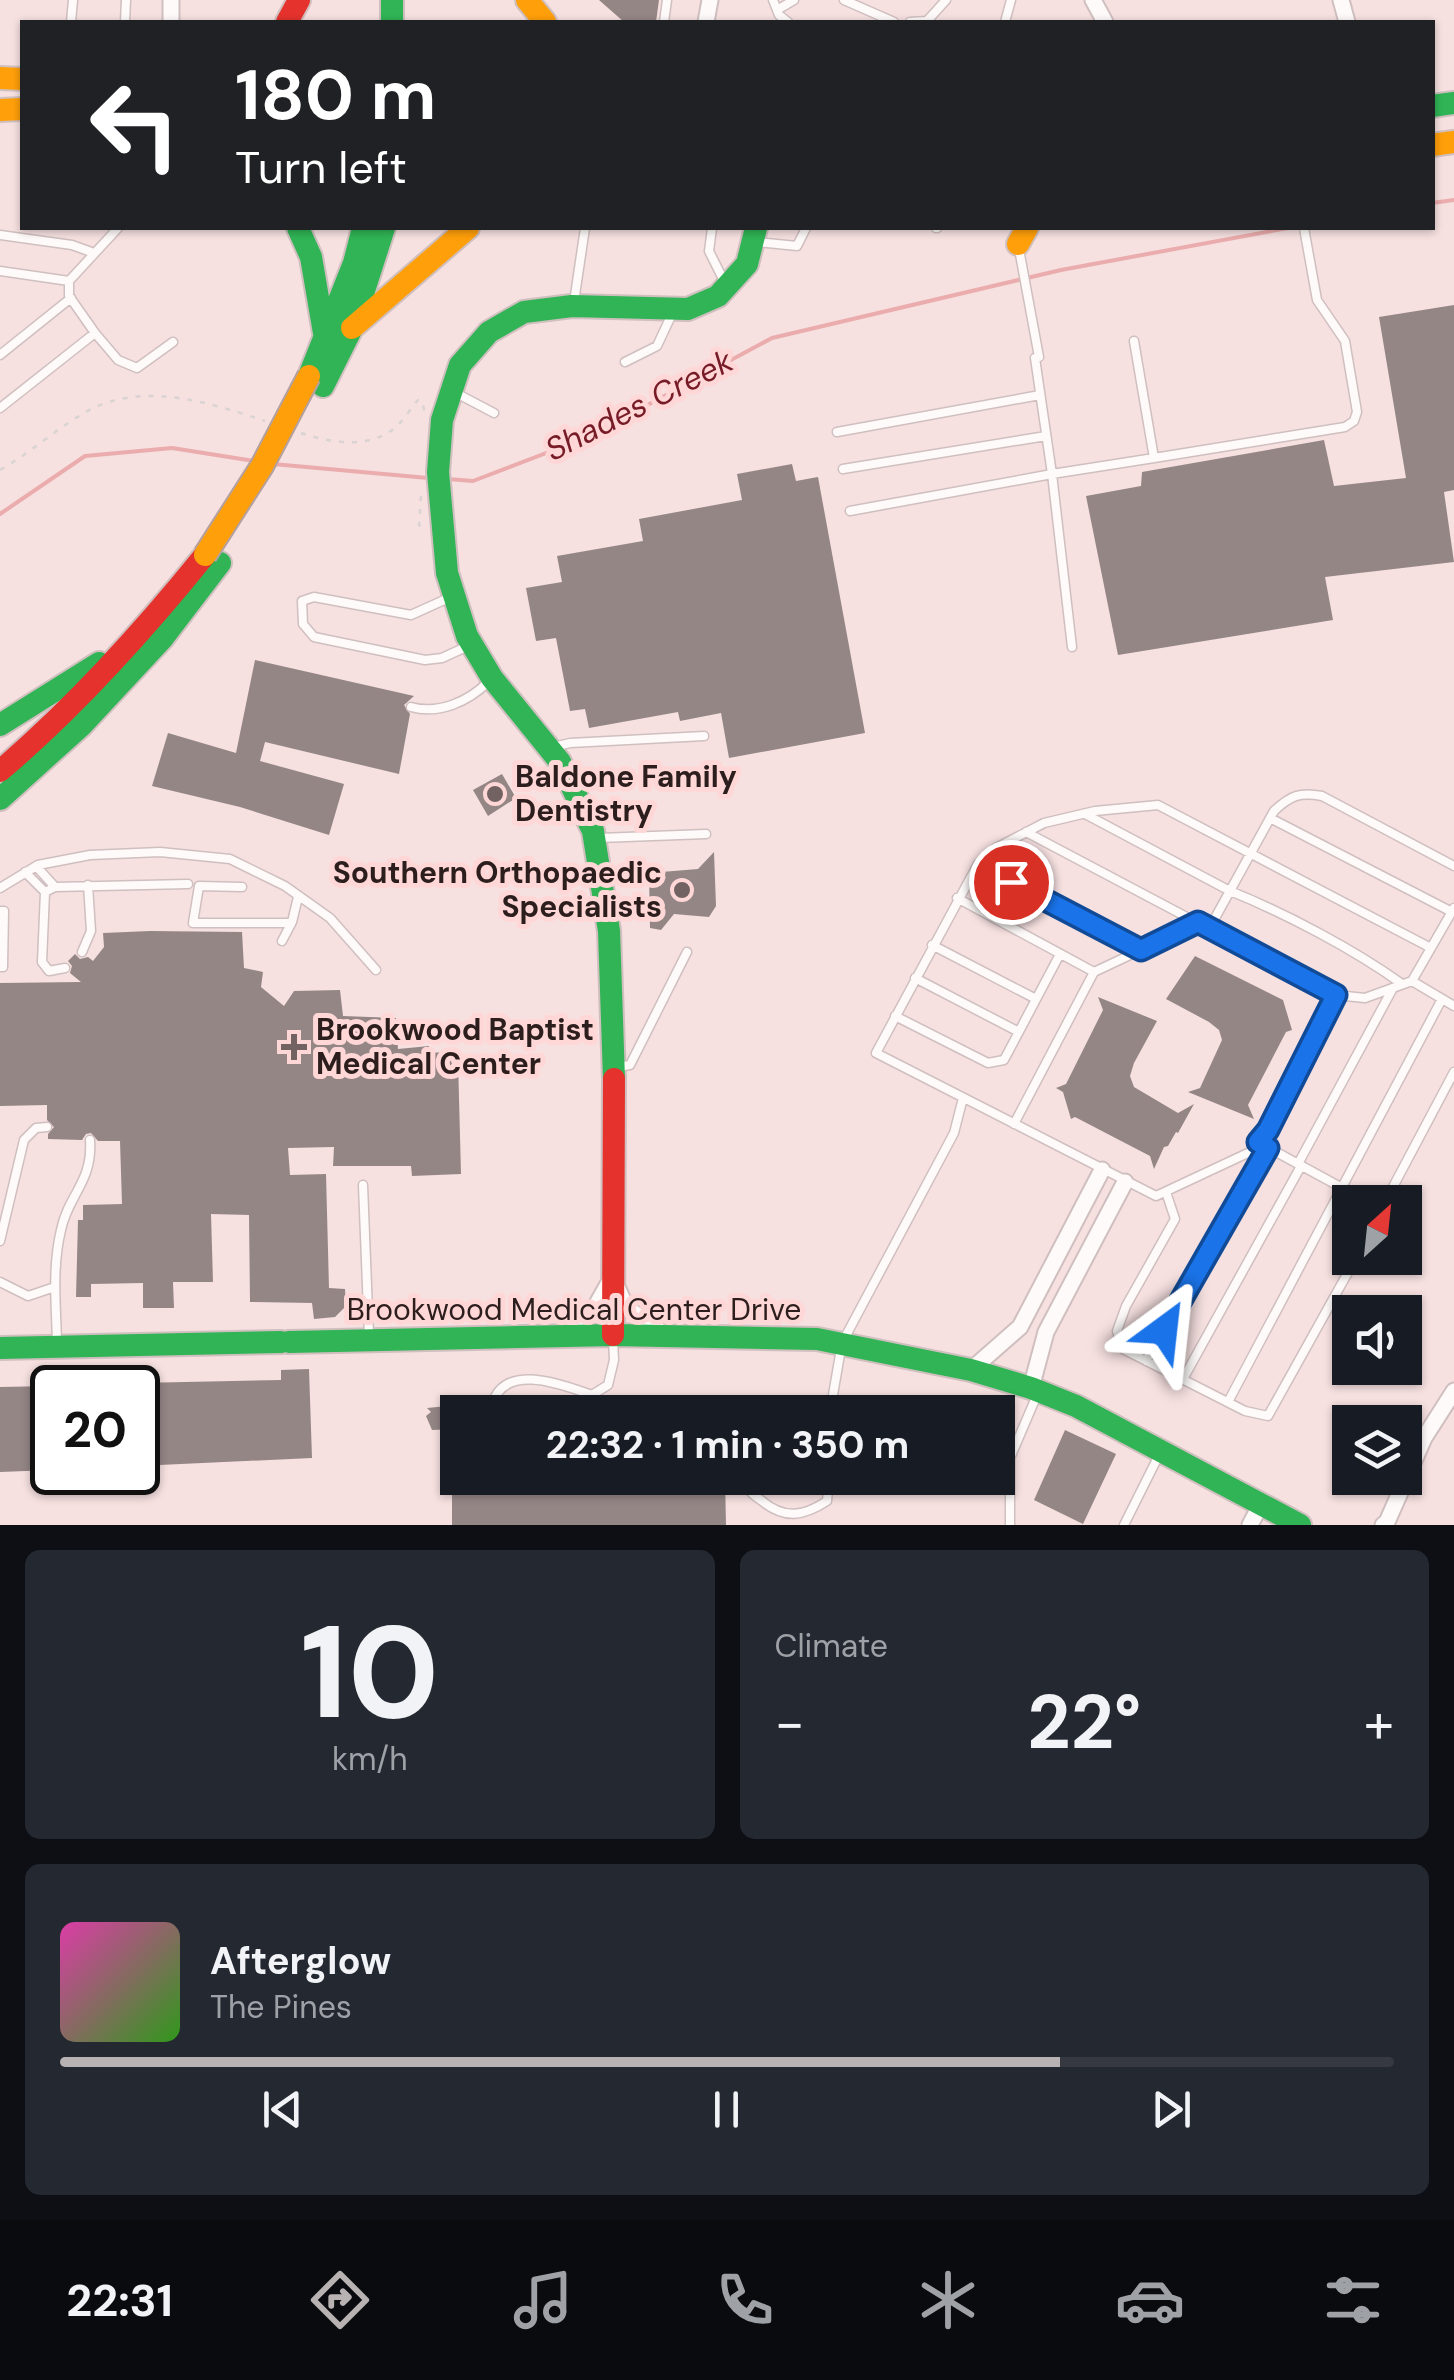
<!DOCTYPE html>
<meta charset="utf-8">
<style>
body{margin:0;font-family:"DM Sans",sans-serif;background:#242831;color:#f1f3f6;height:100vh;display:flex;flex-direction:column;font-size:38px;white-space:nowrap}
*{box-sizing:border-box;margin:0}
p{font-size:32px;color:#9ea1a6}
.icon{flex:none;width:55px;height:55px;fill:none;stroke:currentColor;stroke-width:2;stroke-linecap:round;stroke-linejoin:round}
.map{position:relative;height:1525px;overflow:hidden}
.side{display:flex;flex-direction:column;gap:25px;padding:25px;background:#0d0f14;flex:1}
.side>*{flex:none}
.top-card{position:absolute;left:20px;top:20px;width:1415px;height:210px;border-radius:0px;box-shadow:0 2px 8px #0004;background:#202124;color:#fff;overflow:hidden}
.needle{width:65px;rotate:27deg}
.tools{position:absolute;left:1332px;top:1185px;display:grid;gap:20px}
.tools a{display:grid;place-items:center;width:90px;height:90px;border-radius:0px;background:#171b24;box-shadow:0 2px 8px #0004;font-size:50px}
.speed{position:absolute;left:30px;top:1365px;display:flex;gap:20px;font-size:50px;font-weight:700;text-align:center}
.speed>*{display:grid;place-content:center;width:130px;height:130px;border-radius:50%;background:#171b24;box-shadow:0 2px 8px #0004;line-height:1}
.speed .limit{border:5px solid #111;border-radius:15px;background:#fff;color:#111}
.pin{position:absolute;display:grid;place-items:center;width:85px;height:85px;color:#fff;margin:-42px;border:5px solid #fff;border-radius:50%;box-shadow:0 2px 10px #0007}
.me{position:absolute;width:110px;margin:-55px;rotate:30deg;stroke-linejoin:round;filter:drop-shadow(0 0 8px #0008)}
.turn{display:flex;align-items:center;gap:35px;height:210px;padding:0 50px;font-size:45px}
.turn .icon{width:130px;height:130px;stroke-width:2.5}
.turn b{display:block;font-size:70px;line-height:85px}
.big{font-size:75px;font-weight:700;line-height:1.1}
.side .card{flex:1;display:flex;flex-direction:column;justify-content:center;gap:15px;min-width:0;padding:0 35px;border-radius:15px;background:#242831}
.side .dial{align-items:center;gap:0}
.dial b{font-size:130px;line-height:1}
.song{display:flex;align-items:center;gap:30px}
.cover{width:120px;height:120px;border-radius:15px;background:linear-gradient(135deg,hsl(320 70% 55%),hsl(110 70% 35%))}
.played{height:10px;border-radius:5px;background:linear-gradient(90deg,#b8b2b3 75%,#363941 75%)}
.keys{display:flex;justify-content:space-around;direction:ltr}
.heat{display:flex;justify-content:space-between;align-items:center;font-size:55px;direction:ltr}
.side .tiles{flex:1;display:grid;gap:25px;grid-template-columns:1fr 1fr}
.card:last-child{grid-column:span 2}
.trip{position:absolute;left:440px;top:1395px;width:575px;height:100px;border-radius:0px;background:#171b24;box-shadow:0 2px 8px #0004;font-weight:700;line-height:100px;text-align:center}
.tabs{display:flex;height:160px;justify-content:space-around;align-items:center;background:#090b0e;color:#9ea1a6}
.tabs .icon{width:70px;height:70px}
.tabs .current{color:#b8b2b3}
.tabs b{font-size:45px;color:#f1f3f6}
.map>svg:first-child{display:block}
</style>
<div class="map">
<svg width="1454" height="1525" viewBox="0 0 1454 1525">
<rect width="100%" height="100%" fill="#f6e0e0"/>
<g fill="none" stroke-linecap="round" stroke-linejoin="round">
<path stroke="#ebacad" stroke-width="4" d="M1432,203L1454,200
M273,464L428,478
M448,479L473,481L588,437L772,338L1061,270L1288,228
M0,514L85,456L172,448L254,461"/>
</g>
<path fill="#958686" d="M599,0H659L656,22H624Z
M1454,305V490L1444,492L1454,562L1325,577L1333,620L1118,655L1086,496L1141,486L1142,472L1324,440L1334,486L1406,478L1379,317Z
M792,464L796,481L818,477L865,733L729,758L721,713L680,721L678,712L589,728L585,709L570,711L556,638L536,641L526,588L562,582L557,556L643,541L639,519L742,500L737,474Z
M255,660L414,696L404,705L410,714L399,774L265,742L260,761L344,784L329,835L240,807L152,786L168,733L236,753Z
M502,774L516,798L488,816L473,790Z
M714,852L716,906L709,917L674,914L661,930L650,928L649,873L698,869Z
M150,931L242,932L244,968L263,972L261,987L284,1006L294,991L340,990L343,1016L396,1018L398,1049L429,1046V1053L445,1052V1061L458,1060L461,1174L412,1176L411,1166H333L334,1147L288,1148L290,1175L326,1174L329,1288L345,1289L346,1306L335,1317L314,1319L312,1303L250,1302L249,1215L211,1214L213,1282H173L174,1308H143V1283L91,1284V1297H76L78,1220H83V1205L122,1204L120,1141H98L91,1133L86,1134L82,1140L48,1139V1134L54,1127L47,1120V1105L0,1106V983L81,982L70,973L72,966L68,961L75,954L80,959L88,957L93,961L104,947L103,933Z
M1195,956L1283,1000L1292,1030L1286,1032L1248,1105L1254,1119L1188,1092L1200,1088L1222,1040L1219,1030L1209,1022L1166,999Z
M1098,997L1157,1021L1134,1063L1130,1076L1134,1087L1178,1113L1194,1104L1178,1133L1176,1132L1168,1146L1164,1147L1154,1169L1150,1156L1075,1117L1071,1119L1063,1092L1056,1088L1066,1084L1103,1010Z
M309,1369L312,1458L138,1466V1383L281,1380V1370Z
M88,1376H115V1388H89Z
M52,1386V1470L0,1472V1387Z
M458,1405V1429L432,1430L426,1416L431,1412L427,1408Z
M1065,1430L1116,1454L1083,1524L1034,1500Z
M452,1478H725L726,1525H452Z"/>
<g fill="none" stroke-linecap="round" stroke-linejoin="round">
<g stroke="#d0bfbf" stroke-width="11">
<path id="lane" d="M773,0L779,15L788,22
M844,0L894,22
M777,10L794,0
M71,22L73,0
M125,22L126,0
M664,22L667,0
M910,22L927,21L946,0
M1005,22L1011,0
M712,228L709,251L725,283
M936,228H937
M0,235L72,245L94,253
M757,242L797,246L806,228
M1019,249L1039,357
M0,271L69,281
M574,302L585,228
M95,333L118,360L137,368L173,342
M0,355L71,298
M1035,358L1052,474L1154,458L1134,341
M625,362L657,346L672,314
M456,393L494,413
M0,408L95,333L69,296V281L118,228
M837,432L1040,395
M1154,458L1345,427L1354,421L1357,412L1345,341L1317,300L1304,228
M843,469L1046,436
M850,511L1052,474L1072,647
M453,596L411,615L314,597L302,601L303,624L314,637L425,660L442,658L468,646
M411,707C439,715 469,701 488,682
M553,747L570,743L704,736
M1085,814L1230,891C1285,913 1355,950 1402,984
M1270,818L1452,912
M1026,832L1198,923
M599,838L706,834
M978,864L1141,950
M36,866L55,887
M25,872L45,892
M242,887L199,886L193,923H291
M0,888L38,865L90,855L160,852L230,859L285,886L330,918L376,970
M45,892L55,887L188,884
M45,892L42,962L49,971L65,968
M957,898L1094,972
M0,911H4L3,967H0
M1209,929L1274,811C1291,795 1300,792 1322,796L1454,866
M282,941L292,922L298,897
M932,945L1036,999
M82,952L91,931L88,885
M915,978L1019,1032
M1412,981L1454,1006
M1336,995L1268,1130L1250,1152L1156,1196L876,1053L978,864L996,848L1044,823L1095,811L1158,805L1431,948
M895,1016L988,1063L1004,1060L1060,954
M618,1067L630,1065L687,952
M1014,1124L1094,972L1198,923L1336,995L1365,998L1412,981L1454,908
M1267,1147L1368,1202
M1298,1164L1393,988
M363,1185L369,1336
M1166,1192L1175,1219L1126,1306L1117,1331L1123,1349L1245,1411L1268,1416L1356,1258
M1385,1202L1454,1072
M0,1241L24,1140L36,1128L47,1127
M0,1282L28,1296L55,1287
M57,1342C56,1304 52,1267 61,1230C68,1195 93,1182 90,1140
M1146,1361L1268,1148
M1183,1379L1301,1166
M1228,1402L1442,999
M492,1405C504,1361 563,1385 592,1395L608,1385L614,1360L613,1339
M830,1412L842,1343L954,1133L963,1098
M742,1478C746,1489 752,1494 762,1501C785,1520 804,1516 827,1501L829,1478
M1010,1525V1458L1037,1395
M1124,1525L1160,1453"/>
</g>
<g stroke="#d0bfbf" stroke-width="19">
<path id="street" d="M1093,0L1105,22
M1341,0L1347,22
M171,22V0
M706,22L710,0
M618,1289L626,1307L664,1334
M569,1336L592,1313L611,1279
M971,1370L1020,1327L1102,1170
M1031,1388L1046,1332L1125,1182
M1250,1525L1261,1504
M1383,1525L1387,1522L1424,1438L1454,1391"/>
</g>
<g stroke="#d0bfbf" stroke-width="26">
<path id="fast" d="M392,0V22
M1432,106L1454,103
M298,228L311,257L324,333
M309,376L354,263L363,228
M323,386L352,328L384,228
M0,725L99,663
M0,799L82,725L162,639L220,563
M614,1079L609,931L593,831L560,762L492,678L467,636L447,573L438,472L442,420L460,365L489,332L524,312L572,306L688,309L718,296L747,264L756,228
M289,1342L613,1335L817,1339L971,1370L1031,1388L1076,1406L1300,1525
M0,1348L281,1342"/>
</g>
<g stroke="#d0bfbf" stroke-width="26">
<path id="slow" d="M527,0L545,22
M0,78L22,79
M0,110L22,109
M1432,145L1454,142
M1018,244L1027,228
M352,328L468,228"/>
</g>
<g stroke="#d0bfbf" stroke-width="26">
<path id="jam" d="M287,22L299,0
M0,771C76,706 142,633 205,555
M613,1335L614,1079"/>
</g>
<path stroke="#d9d3d3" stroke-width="2.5" stroke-dasharray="5 8" stroke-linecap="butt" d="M301,433C332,443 370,450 397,426C405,418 411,408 418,400L422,401L425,413
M0,470C30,453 55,430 84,413C140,380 208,402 265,421
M421,496L419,525L424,529"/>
<use href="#lane" stroke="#fefafa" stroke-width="8"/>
<use href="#street" stroke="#fefafa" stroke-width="15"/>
<use href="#fast" stroke="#30b455" stroke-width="22"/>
<use href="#slow" stroke="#ff9f0a" stroke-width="22"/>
<use href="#jam" stroke="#e5322d" stroke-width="22"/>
<g stroke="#b5a0a0" stroke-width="26" stroke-linecap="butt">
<path id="slow-bridge" d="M205,555L262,466L309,376"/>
</g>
<use href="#slow-bridge" stroke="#ff9f0a" stroke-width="22"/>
</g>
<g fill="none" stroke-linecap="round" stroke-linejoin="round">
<g stroke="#114b97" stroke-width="25">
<path id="route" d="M1011,882L1141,950L1198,922L1336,995L1268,1130L1258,1142L1268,1148L1164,1330"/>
</g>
<use href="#route" stroke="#1a73e8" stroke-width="18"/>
</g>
<g fill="#736262" stroke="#ffd7d7" stroke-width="4">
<circle cx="495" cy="794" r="10"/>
<circle cx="682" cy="890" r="10"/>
<path d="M289 1032h10v10h10v10h-10v10h-10v-10h-10v-10h10z"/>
</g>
<g text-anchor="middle" stroke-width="10" stroke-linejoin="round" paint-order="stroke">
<g font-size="30" font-weight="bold" fill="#2d1e1e" stroke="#ffd7d7" text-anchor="start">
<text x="515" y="787">Baldone Family<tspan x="515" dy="34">Dentistry</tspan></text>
<text x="662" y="883" text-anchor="end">Southern Orthopaedic<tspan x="662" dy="34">Specialists</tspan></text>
<text x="316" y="1040">Brookwood Baptist<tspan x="316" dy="34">Medical Center</tspan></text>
</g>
<g font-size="30" fill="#2d1e1e" stroke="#ffd7d7">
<text x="574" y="1320">Brookwood Medical Center Drive</text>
</g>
<g font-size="32" font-style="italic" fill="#771b26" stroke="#ffd7d7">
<text transform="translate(639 405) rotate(-27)" y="11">Shades Creek</text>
</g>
</g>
</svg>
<div class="tools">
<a><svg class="needle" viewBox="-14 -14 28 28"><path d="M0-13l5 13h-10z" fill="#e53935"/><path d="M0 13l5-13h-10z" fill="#9ea1a6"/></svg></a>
<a><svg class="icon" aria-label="sound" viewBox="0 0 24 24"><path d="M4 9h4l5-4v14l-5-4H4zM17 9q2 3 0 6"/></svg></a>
<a><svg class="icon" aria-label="layers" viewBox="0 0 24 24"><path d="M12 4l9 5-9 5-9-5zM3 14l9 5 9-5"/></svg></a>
</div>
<div class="speed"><div class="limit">20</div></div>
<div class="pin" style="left:1011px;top:882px;background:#d93025"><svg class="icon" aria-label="arrive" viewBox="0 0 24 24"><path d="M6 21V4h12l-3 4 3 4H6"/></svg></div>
<svg class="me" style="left:1164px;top:1330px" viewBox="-20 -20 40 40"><path d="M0-17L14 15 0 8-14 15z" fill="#1a73e8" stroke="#fff" stroke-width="4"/></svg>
<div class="trip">22:32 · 1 min · 350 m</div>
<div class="top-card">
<div class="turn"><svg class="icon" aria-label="left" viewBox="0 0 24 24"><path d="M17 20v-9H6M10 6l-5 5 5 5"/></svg><div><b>180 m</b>Turn left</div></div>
</div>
</div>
<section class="side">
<div class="tiles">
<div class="card dial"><b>10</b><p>km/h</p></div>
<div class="card"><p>Climate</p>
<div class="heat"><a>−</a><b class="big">22°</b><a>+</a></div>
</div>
<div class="card">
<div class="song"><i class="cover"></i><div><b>Afterglow</b><p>The Pines</p></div></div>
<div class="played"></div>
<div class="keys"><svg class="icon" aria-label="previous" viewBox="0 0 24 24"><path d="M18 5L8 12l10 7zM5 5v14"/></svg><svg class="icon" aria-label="pause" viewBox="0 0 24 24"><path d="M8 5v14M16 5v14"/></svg><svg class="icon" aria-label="next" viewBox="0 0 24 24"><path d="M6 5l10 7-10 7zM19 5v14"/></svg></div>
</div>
</div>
</section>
<nav class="tabs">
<b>22:31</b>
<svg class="icon current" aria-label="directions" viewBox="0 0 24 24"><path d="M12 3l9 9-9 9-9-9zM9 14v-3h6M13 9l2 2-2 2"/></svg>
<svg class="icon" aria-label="music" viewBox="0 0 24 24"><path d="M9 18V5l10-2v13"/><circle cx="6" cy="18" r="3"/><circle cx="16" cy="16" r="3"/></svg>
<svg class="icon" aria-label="phone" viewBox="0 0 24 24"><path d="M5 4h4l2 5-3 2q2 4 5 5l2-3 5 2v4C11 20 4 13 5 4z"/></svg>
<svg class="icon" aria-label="climate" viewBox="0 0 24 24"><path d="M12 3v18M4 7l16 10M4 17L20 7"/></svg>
<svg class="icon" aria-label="car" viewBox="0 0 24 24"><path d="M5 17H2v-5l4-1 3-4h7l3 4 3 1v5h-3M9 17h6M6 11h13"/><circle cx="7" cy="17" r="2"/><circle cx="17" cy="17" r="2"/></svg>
<svg class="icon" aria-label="filters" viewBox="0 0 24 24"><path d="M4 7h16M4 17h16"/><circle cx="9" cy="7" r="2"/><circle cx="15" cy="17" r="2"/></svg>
</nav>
